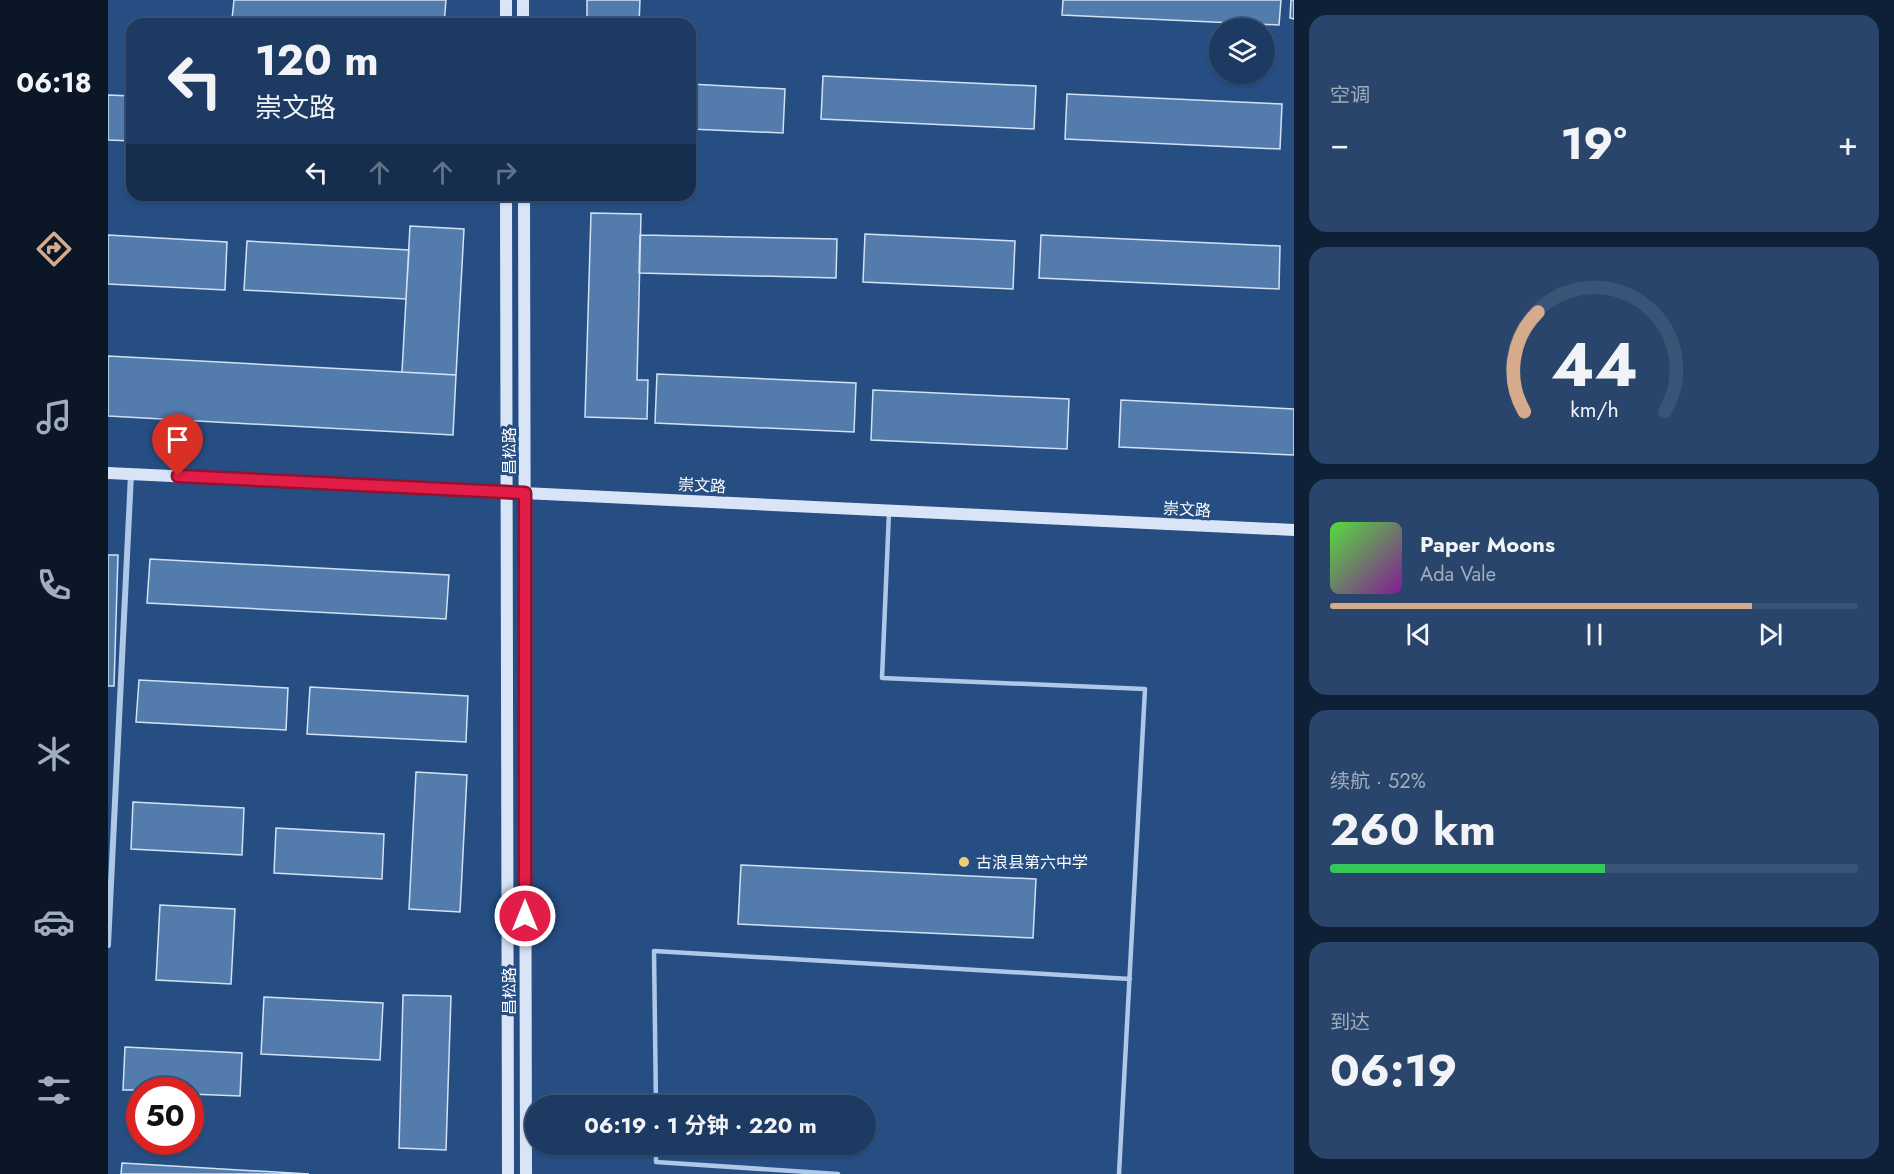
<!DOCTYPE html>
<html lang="zh">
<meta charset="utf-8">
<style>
body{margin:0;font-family:Jost,"Noto Sans SC",sans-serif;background:#29456b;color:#f1f3f6;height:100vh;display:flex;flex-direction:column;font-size:22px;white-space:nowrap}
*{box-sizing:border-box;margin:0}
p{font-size:20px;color:#a0adbe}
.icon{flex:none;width:33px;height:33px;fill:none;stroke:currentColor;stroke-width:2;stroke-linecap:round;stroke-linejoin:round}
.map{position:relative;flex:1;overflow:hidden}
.side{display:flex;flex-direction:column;gap:15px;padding:15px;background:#0f2036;width:600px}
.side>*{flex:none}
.guide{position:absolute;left:18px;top:18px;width:570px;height:183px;border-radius:18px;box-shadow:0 2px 4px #0004,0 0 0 2px #3a5477;background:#1c3a62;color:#f1f3f6;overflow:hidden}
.controls{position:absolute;left:1101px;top:18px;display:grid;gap:12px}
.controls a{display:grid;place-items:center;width:66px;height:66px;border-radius:50%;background:#1c3a62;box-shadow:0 2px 4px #0004,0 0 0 2px #3a5477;font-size:30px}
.speed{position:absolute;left:18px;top:1077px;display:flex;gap:12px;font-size:30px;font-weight:700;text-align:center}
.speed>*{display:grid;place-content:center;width:78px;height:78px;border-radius:50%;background:#1c3a62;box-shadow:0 2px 4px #0004,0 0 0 2px #3a5477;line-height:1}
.speed .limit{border:9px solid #d22;background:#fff;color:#111}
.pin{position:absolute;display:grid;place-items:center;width:51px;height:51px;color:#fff;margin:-62px -26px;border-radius:50% 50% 50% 0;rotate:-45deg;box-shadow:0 0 6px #0007}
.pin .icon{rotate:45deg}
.me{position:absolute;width:66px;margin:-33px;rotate:0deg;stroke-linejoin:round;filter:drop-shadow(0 0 4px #0008)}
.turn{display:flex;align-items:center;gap:21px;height:126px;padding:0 30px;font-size:27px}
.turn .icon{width:78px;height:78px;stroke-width:2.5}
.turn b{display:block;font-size:42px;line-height:51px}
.lanes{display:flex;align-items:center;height:57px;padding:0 30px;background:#0003;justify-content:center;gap:30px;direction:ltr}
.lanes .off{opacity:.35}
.big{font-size:45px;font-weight:700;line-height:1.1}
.side .tile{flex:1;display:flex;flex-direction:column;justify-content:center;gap:9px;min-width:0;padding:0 21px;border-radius:18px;background:#29456b}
.side .dial{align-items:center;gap:0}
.dial svg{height:156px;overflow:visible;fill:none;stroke:#3a5477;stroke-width:7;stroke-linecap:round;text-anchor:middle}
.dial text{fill:#f1f3f6;stroke:none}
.song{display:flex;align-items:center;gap:18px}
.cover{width:72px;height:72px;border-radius:9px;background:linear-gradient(135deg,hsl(110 70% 55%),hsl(290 70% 35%))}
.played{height:6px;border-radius:3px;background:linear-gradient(90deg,#d6ab8b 80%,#3a5477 80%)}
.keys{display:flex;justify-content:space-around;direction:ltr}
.heat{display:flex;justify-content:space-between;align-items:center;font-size:33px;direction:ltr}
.charge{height:9px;border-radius:4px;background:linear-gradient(90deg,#34c759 52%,#3a5477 0)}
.trip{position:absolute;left:417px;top:1095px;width:351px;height:60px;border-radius:30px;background:#1c3a62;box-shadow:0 2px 4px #0004,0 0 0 2px #3a5477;font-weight:700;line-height:60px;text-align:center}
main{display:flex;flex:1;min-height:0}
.dock{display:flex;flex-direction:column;width:108px;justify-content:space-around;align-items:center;background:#0b1727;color:#a0adbe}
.dock .icon{width:42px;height:42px}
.dock .current{color:#d6ab8b}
.dock b{font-size:27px;color:#f1f3f6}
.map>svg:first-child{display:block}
</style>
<main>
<nav class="dock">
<b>06:18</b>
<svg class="icon current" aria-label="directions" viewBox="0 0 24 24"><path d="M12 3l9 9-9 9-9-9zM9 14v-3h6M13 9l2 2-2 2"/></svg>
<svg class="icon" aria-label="music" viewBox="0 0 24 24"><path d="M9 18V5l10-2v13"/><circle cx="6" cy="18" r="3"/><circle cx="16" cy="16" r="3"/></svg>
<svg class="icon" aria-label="phone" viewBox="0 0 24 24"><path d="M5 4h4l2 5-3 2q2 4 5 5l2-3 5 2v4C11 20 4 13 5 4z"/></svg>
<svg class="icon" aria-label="climate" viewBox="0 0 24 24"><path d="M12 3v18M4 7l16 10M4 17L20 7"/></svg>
<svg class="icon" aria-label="car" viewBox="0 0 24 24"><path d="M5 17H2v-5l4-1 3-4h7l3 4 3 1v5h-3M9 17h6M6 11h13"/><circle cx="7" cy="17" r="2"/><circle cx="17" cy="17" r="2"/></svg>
<svg class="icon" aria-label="filters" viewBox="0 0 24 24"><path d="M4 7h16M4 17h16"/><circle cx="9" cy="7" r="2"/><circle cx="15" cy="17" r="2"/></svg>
</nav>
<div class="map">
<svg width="1186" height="1174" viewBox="0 0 1186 1174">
<rect width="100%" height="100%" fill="#264e83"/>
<path fill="#537bac" stroke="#d2e2f5" stroke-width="1.5" d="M126,0H338L336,24H145V20L124,19Z
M479,0H532L531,24H479Z
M955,0H1173L1171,25L954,15Z
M1183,0H1186V19L1182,18Z
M715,76L928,86L926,129L713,119Z
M582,84L677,89L675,133L582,129Z
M959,94L1174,104L1172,149L957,139Z
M0,95L24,96V141L0,140Z
M483,213L533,214L529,380H540L539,419L477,417Z
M302,226L356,229L348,375L294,372Z
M757,234L907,241L905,289L755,282Z
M0,235L119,242L117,290L0,284Z
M532,235L729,239L728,278L531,273Z
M933,235L1172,246L1171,289L931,278Z
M139,241L301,250L298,299L136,290Z
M0,356L348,375L345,435L0,416Z
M549,374L748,383L746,432L547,423Z
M765,390L961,399L959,449L763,440Z
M1013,400L1186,409V455L1011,447Z
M0,555H10L6,686H0Z
M42,559L341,575L338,619L39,603Z
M31,680L180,688L178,730L28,722Z
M202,687L360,696L358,742L199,734Z
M308,772L359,775L352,912L301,909Z
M25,802L136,808L134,855L23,849Z
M168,828L276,834L274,879L166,873Z
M633,865L928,879L925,938L630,924Z
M52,905L127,909L123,984L48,980Z
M295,995L343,996L338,1150L291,1148Z
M156,997L275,1003L272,1060L153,1054Z
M17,1047L134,1053L132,1096L82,1094V1090H15Z
M14,1163L201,1174H13Z"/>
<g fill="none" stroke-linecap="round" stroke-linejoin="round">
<path stroke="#afc8e7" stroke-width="4.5" d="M781,512L774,678L1037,689L1011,1174
M548,1106L546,951L1022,979
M548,1144V1162L730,1174"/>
<path stroke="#afc8e7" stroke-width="6" d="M0,945L23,474"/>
<path stroke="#d9e5f6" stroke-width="12" d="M415,0V24
M398,24V0
M398,195L400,1174
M416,195L418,1174
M0,473L1186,530"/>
</g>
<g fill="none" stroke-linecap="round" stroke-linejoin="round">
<g stroke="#92132f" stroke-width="15">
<path id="route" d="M70,476L417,493V916"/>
</g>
<use href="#route" stroke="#e11d48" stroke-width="10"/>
</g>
<circle fill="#f0cd74" stroke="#264e83" stroke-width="2" cx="856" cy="862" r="6"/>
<g text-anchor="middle" stroke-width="6" stroke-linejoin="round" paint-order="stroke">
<g font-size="16" fill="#fff" stroke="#264e83">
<text transform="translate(401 451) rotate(-90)" y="6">昌松路</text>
<text transform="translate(594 485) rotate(3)" y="6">崇文路</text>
<text transform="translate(1079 509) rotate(3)" y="6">崇文路</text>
<text transform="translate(401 991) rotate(-90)" y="6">昌松路</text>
</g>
<g font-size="16" fill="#fff" stroke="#264e83" text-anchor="start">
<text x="868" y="868">古浪县第六中学</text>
</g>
</g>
</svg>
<div class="controls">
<a><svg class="icon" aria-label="layers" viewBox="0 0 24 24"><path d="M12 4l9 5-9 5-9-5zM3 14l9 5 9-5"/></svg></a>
</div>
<div class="speed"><div class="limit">50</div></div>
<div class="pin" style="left:70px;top:476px;background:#d93025"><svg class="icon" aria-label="arrive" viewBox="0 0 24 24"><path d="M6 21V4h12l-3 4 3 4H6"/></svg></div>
<svg class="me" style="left:417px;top:916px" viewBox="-20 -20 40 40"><circle r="17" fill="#e11d48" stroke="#fff" stroke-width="3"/><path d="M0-11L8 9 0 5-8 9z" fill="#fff"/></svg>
<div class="trip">06:19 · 1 分钟 · 220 m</div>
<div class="guide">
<div class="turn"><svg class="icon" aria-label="left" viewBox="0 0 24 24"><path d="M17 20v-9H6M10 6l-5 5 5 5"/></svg><div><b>120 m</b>崇文路</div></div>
<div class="lanes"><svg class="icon" aria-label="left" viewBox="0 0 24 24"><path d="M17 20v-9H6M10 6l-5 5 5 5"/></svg><svg class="icon off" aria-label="ahead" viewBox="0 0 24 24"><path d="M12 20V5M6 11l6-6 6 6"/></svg><svg class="icon off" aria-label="ahead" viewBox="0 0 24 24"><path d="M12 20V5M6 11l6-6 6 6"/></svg><svg class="icon off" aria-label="right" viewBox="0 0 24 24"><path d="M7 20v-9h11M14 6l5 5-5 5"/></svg></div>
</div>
</div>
<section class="side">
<div class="tile"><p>空调</p>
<div class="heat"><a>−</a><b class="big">19°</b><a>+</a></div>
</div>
<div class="tile dial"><svg viewBox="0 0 100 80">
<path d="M14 69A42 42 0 1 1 86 69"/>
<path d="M14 69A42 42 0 0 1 21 18" stroke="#d6ab8b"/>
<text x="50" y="56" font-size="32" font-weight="700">44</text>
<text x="50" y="72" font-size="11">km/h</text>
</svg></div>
<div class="tile">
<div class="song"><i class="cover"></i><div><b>Paper Moons</b><p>Ada Vale</p></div></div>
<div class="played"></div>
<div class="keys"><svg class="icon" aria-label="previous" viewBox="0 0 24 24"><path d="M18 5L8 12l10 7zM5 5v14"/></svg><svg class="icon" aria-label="pause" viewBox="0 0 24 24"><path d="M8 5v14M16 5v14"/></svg><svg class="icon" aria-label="next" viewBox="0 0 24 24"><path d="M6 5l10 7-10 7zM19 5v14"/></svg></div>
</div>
<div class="tile"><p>续航 · 52%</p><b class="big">260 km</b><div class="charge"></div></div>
<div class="tile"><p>到达</p><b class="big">06:19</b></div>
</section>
</main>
